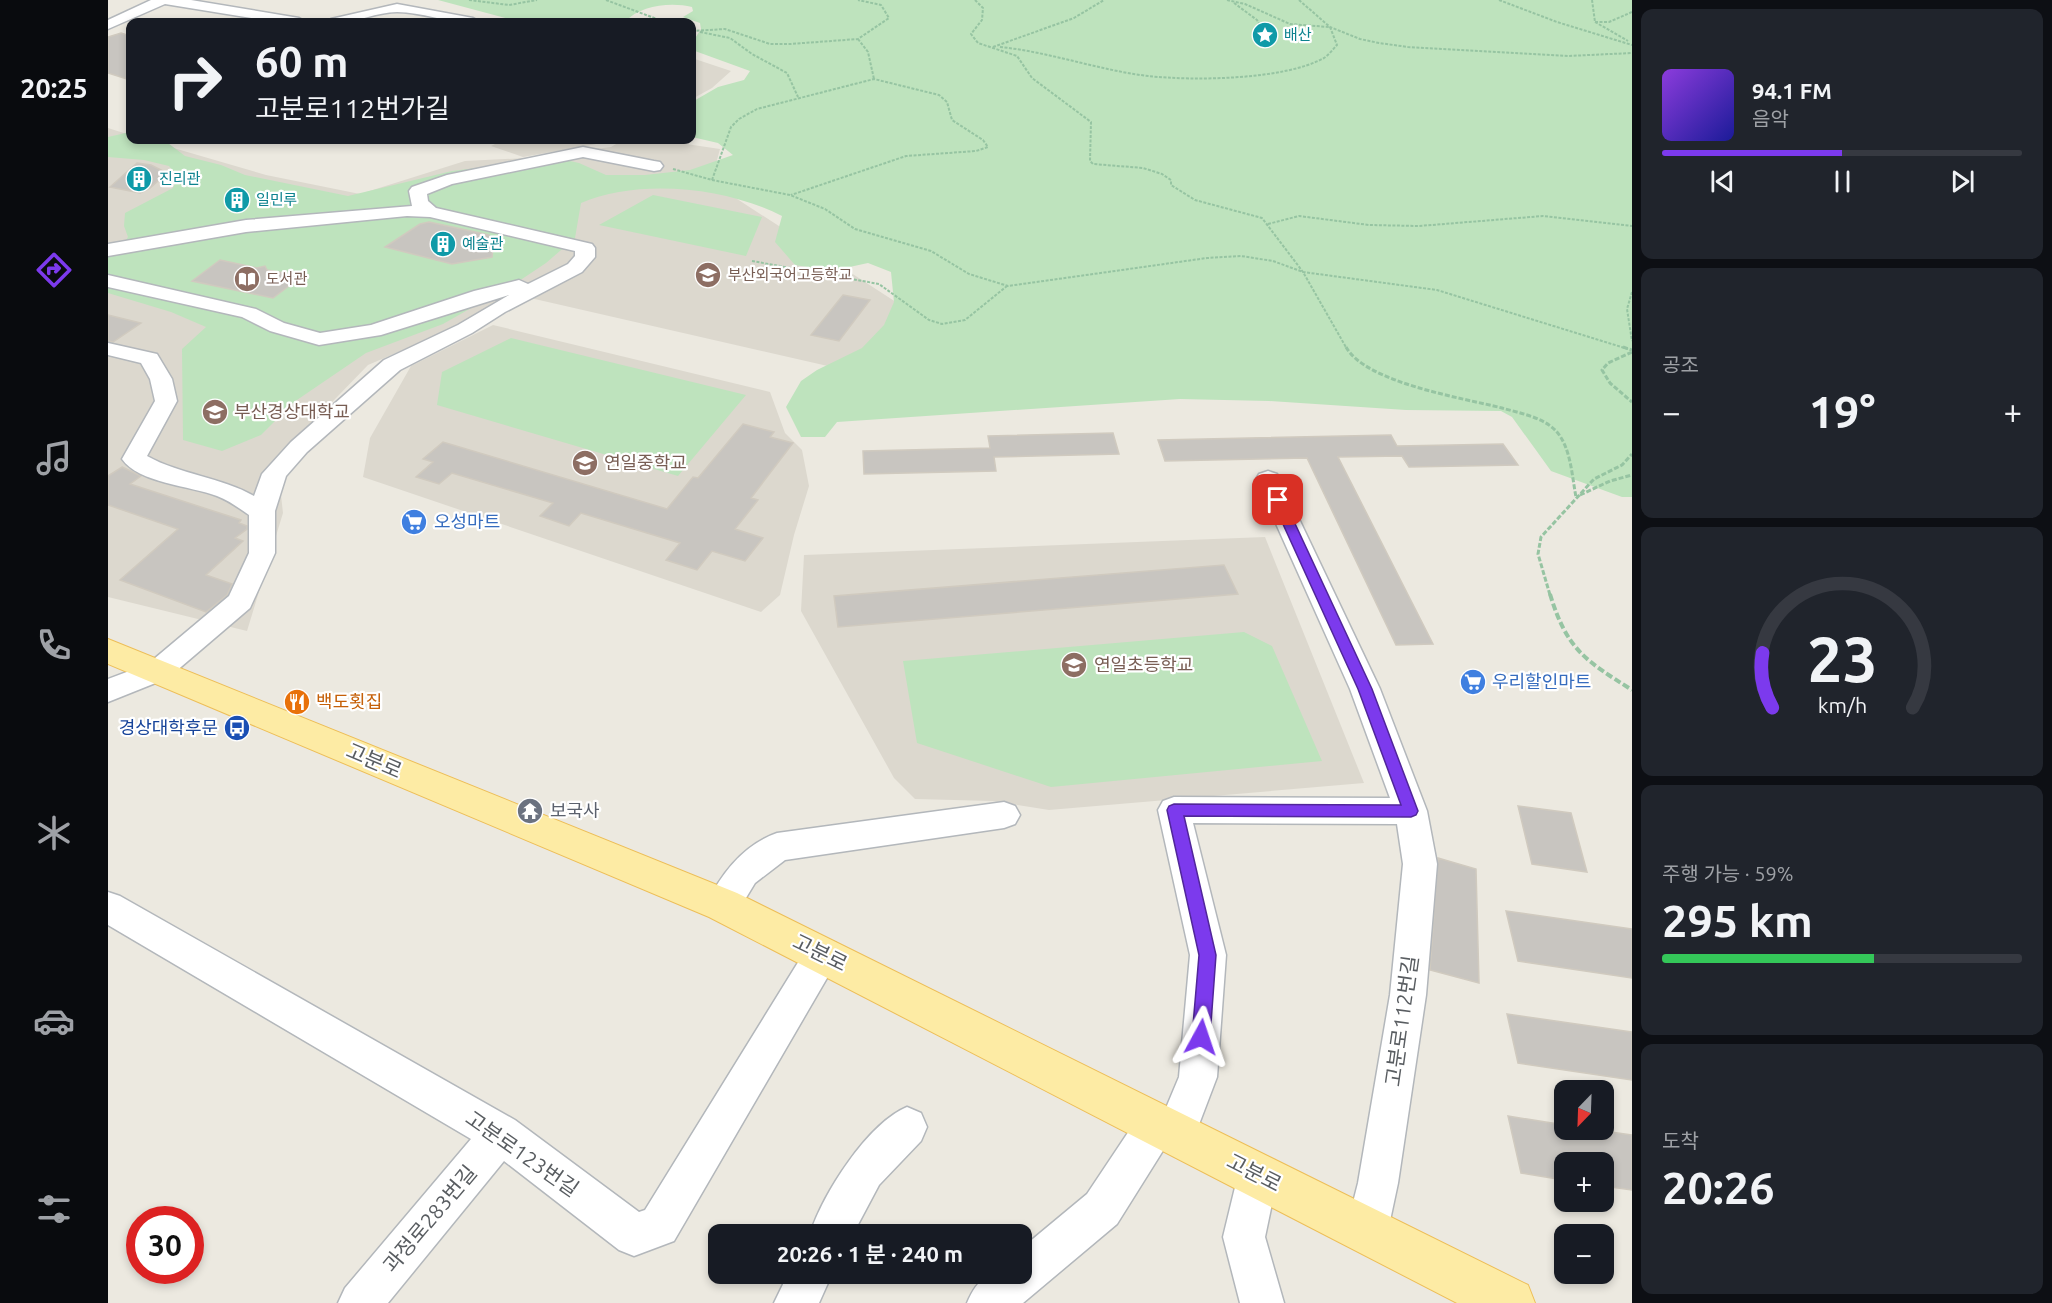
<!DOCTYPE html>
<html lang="ko">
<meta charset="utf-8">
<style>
body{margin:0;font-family:Ubuntu,"Noto Sans KR",sans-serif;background:#20242c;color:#f1f3f6;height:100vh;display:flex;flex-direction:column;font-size:22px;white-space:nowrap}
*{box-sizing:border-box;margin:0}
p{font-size:20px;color:#9ea1a6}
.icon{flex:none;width:33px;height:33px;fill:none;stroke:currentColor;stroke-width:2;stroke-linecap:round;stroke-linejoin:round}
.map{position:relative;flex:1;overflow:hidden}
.details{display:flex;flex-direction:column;gap:9px;padding:9px;background:#0d0f14;width:420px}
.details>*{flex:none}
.guide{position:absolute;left:18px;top:18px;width:570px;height:126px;border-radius:12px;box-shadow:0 3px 9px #0003;background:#171b24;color:#f1f3f6;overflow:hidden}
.needle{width:39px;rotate:203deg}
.controls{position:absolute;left:1446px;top:1080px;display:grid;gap:12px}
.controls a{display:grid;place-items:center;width:60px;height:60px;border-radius:12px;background:#171b24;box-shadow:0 3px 9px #0003;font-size:30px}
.speed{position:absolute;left:18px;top:1206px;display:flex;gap:12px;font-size:30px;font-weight:700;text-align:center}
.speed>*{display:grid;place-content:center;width:78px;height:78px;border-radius:50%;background:#171b24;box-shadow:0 3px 9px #0003;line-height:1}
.speed .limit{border:9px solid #d22;background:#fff;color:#111}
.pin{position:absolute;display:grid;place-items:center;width:51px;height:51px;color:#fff;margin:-26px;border-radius:12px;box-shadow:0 3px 9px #0006}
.me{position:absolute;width:66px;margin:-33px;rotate:5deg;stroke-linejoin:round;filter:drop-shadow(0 0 4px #0008)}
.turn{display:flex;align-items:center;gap:21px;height:126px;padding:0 30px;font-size:27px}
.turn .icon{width:78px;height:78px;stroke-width:2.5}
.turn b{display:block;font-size:42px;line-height:51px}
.big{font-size:45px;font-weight:600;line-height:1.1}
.details .card{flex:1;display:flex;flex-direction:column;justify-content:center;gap:9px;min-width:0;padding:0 21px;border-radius:12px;background:#20242c}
.details .dial{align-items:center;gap:0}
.dial svg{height:156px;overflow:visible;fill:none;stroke:#363941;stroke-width:7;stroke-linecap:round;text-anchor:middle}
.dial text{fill:#f1f3f6;stroke:none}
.song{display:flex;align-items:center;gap:18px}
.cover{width:72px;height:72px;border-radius:9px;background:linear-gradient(135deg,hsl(270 70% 55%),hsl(240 70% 35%))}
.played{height:6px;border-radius:3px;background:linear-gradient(90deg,#7c3aed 50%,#363941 50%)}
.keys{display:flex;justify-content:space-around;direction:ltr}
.heat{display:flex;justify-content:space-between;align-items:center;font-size:33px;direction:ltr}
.charge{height:9px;border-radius:4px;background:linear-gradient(90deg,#34c759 59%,#363941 0)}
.trip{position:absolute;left:600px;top:1224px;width:324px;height:60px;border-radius:12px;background:#171b24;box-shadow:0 3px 9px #0003;font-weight:600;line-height:60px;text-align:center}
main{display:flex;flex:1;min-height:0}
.tab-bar{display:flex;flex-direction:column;width:108px;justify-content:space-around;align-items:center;background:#090b0e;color:#9ea1a6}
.tab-bar .icon{width:42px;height:42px}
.tab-bar .selected{color:#7c3aed}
.tab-bar b{font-size:27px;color:#f1f3f6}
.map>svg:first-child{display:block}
</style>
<main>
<nav class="tab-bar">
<b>20:25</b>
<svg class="icon selected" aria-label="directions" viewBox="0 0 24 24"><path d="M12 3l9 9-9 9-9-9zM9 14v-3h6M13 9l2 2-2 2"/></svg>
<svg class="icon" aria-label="music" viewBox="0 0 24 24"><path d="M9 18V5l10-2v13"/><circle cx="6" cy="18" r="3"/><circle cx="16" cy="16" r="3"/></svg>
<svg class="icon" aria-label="phone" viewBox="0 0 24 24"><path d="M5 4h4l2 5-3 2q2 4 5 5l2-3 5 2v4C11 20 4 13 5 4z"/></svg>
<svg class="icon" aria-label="climate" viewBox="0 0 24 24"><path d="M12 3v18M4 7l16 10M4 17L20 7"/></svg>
<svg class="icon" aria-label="car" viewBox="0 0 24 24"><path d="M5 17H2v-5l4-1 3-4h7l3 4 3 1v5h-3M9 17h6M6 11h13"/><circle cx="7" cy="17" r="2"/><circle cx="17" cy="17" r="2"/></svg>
<svg class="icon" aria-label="filters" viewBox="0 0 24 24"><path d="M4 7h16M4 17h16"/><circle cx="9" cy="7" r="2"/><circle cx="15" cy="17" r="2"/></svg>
</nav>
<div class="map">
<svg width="1524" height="1303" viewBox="0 0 1524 1303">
<rect width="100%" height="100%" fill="#ece9e0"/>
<path fill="#dcd8ce" d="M584,58L623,71L604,88L584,99Z
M0,128L22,135V140H38L158,175L252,194L357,161L419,158L503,147L515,140H551L612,149L603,182L794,306L746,372L418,297L260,365L169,459L175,513L139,631L0,597Z
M395,140H511L415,157L383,146Z
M385,325L662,392L677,433L694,450L701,486L686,535L672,595L653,612L255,477L262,438L303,366Z
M1157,537L1256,783L941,810L885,801L807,799L786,778L693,611L696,555Z"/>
<path fill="#bee3bd" d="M330,0H1524V497H1514L1443,471L1404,417L1393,411L1298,410L1161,401L1072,399L729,422L717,437H693L678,407L693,381L709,370L754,348L776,325L786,302L783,272L760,263L723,271L687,265L667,242L674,216C618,187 531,178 473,203L467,238L438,263L411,281L335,324L258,353L186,402L153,435L114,451L75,440L74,349L98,327L63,312L0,293V256L8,255L20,237L16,226L17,213L65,188L70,177L61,166L36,160L0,157V137L22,132V140H56L77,156L113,165L137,175L240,196L344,171L449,158L471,163L498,175H537L582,170L625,155L610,143L584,137V102L610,87L636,80L642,71L587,51L584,43L593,29L592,23L575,17L585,11L584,7C563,2 532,5 517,22H412Z
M545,195L654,217L638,256L491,225Z
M403,338L638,395L570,476L329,405L334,372Z
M1136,632L1164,646L1214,761L943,787L809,743L795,661Z"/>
<path fill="#c8c5c0" stroke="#d0cabf" stroke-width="1.5" d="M13,33L22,36V80L0,73V37Z
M29,163L43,165L59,173L42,188L32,193L2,187Z
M321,222L381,235L385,247L384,257L344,264L277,247L312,224Z
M112,260L149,268L157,266L159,270L194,276L165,298L84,281Z
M735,295L762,300L731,341L703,335Z
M0,315L33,323L5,342L0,341Z
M635,424L666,432L662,437L685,443L643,498L650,500L627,529L655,538L637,561L604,551L589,570L558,560L572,543L473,513L461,526L432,516L445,503L344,473L331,484L308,477L325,462L315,459L335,442L559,509L585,477L590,478Z
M1005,433L1011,454L886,457L888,471L756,474L755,451L882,448L880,436Z
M1283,435L1289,446L1395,444L1410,465L1301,467L1294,456L1230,457L1325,644L1288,645L1199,458L1057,461L1050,440Z
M14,467L33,476L22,484L133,520L131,523L139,526V529L127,538L135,541L98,575L124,584L119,595L98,612L12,580L70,529L0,505V476Z
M1116,565L1130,594L730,627L726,596Z
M1410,806L1463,813L1479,872L1424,864Z
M1330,858L1368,869L1371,983L1322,970Z
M1398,911L1524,929V978L1410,961Z
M1399,1014L1524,1032V1080L1410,1063Z
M1400,1116L1456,1125V1130H1489L1524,1135V1190L1496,1186V1162H1456V1180L1413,1173Z"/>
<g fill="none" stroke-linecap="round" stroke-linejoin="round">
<g stroke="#b3b7bb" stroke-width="3">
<path id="minor" d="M43,0H83L191,18L198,22H169L57,4L0,29V20Z
M289,4L365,18L372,22C342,25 317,12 289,12C266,12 246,25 221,22L223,19Z
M475,147L546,161L552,162L555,166L552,170L546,171L475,157L344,184L319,194L320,201L328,208L484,244L487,248V257L474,272L397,312L364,333L292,370L199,452L178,476L167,511V553L142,608L60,678L0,702V679L40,664L121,596L141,553V515C131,508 120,500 109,496C83,486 30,483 14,459L47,401L42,379L33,363L0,355V343L49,354L64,379L69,401L39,456C73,475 113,477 146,496L154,474L183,442L276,360L350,325L401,295L273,335L211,345L162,331L134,317L0,287V275L148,309L176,323L212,333L263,325L366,291L411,280L420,284L460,264L467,256V251L322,217L299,216L138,232L0,256V244L138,220L304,206L301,191L304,187L339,175Z
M1160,471L1169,474L1172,479L1272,689L1319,811L1329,864L1318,995L1290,1183L1280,1230L1274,1245L1259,1251L1244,1245L1238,1230L1250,1183L1282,995L1295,864L1289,824L1085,823L1118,955L1109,1077L1082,1148L1068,1154L1056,1149L1009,1224L915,1303H859C872,1272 883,1274 914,1274V1248L979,1194L1035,1110L1049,1104L1058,1108L1071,1077L1082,955L1050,810L1055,801L1066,797L1282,798L1242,689L1148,479L1151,474Z
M896,802L907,806L912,815L907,824L896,828L677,860L647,883L627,916L615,920L603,916L598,905C613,874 635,845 669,833Z
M0,892L12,896L407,1120L531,1212L537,1210L702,943L715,938L728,943L733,954L566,1241L526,1256L511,1250L396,1161L280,1303H230L237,1288L363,1139L0,925Z
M799,1107L813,1113L819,1127L813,1141L771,1185L745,1234H702C715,1194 759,1124 799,1107Z
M1150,1155L1164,1161L1170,1175L1157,1237L1176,1303H1132L1115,1237L1130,1175L1136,1161Z
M680,1274H724L711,1303H666Z"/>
</g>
<g stroke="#edbe58" stroke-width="2">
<path id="major" d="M0,639L629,893L1420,1285L1427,1303H1349L601,917L0,664Z"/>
</g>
<path stroke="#96c4a2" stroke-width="2" stroke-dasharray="3 1.5" stroke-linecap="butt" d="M361,0L401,5L429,0
M498,0L557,22
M867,0L875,8L874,20L863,34L870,43L909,56L924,78L983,122L982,161L985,164L1035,168L1054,174L1063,180V185L1087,200L1154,218L1195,272L1239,349
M1119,0L1137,4L1182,24L1221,27
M1191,0L1222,27L1252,39L1271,43L1300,47L1460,56L1524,53
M1391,0L1449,22L1524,45
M1484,0L1487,22
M1126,3L1149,20L1157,35
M1487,22L1520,41
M1487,22H1501L1524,12
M584,31L617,29L662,44H682L750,39L781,18L773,5L750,0
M592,32L622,38L644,54L679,73L690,97
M750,39L760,52L766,79
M885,47L966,18L996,0
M892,47C942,52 990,70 1040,76C1086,81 1176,80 1216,58C1221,55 1225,49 1229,45L1222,27
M565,169L604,180L682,195L717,209L747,229L823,251L861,274L900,286L1099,258L1133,256L1165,261L1195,272L1329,290L1520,349
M604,180L623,127L631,119L649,109L766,79L831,95L839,102L844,120L875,140L880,147L868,151L798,156L683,195
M1160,224L1191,216L1261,225L1311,226L1435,216L1524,226
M644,261L771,284L821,320L834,324L857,320L899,286
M1524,292L1519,309L1524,341"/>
<path stroke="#96c4a2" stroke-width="3" stroke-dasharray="5 2" stroke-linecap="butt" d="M1238,347C1258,383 1355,398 1394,408C1411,413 1435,417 1448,431C1463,447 1464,477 1468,497
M1515,347L1524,350
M1524,352L1500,363L1494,370L1502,383L1524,402
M1472,495L1502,481L1524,475
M1442,595L1430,554L1433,537L1486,479L1514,465L1524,454"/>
<path stroke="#96c4a2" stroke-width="4" stroke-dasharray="7 3" stroke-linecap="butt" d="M1442,594C1459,650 1477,660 1524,690"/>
<use href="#minor" fill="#fff" fill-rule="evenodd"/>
<use href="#major" fill="#fdeba4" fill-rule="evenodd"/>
</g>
<path fill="#7c3aed" stroke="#51269a" stroke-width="1.5" d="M1170,496L1176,500L1264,689L1310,811L1308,815L1303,817L1076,816L1108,955L1102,1037L1099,1043L1093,1045L1087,1043L1084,1037L1091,955L1059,810L1061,806L1066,804L1293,805L1250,689L1164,500Z"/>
<defs>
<g id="sight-disc" transform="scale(1.35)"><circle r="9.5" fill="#0f9aa8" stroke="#fff"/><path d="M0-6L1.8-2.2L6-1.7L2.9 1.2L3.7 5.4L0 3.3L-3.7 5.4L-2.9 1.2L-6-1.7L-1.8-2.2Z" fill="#fff"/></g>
<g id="building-disc" transform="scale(1.35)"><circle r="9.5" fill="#0f9aa8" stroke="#fff"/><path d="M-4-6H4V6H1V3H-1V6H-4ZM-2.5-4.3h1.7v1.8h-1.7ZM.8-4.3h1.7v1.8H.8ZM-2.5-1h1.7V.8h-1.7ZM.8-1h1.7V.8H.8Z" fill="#fff"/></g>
<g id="school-disc" transform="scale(1.35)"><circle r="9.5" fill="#8d6e63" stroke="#fff"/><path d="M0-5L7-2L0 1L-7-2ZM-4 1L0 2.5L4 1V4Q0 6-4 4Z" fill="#fff"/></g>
<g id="library-disc" transform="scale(1.35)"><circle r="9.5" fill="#8d6e63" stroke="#fff"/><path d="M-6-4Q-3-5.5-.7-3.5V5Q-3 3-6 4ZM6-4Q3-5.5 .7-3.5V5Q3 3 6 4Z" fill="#fff"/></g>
<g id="university-disc" transform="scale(1.35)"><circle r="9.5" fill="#8d6e63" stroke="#fff"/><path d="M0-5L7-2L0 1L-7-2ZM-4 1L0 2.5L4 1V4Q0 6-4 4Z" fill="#fff"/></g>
<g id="supermarket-disc" transform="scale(1.35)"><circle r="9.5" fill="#3f7fe0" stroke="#fff"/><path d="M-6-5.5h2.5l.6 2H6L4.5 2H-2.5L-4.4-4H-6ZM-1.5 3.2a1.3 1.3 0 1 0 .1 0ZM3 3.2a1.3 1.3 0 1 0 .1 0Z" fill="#fff"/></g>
<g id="restaurant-disc" transform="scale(1.35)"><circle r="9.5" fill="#e8710a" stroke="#fff"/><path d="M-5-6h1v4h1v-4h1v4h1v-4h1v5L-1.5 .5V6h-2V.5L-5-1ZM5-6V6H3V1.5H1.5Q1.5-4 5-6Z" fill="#fff"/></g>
<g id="bus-disc" transform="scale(1.35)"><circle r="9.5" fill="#1a4fb4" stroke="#fff"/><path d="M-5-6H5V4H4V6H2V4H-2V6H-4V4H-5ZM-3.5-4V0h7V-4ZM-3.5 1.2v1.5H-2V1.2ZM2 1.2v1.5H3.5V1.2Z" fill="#fff"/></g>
<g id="temple-disc" transform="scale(1.35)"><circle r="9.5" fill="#6b7280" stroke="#fff"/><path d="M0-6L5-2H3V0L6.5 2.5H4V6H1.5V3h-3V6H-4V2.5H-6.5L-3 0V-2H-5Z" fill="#fff"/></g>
</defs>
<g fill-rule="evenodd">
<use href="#sight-disc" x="1157" y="35"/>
<use href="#building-disc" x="31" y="179"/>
<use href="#building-disc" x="129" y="200"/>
<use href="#building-disc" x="335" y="244"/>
<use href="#school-disc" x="600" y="275"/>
<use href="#library-disc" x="139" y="279"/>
<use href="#university-disc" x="107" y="412"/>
<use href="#school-disc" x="477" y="463"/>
<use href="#supermarket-disc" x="306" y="522"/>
<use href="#school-disc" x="966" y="665"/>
<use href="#supermarket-disc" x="1365" y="682"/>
<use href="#restaurant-disc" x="189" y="702"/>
<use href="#bus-disc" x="129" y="728"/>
<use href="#temple-disc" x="422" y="811"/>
</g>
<g text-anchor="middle" stroke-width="4.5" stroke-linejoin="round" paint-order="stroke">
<g font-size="15" fill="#0d838f" stroke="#fff" text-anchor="start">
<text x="1176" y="40">배산</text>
<text x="51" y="184">진리관</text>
<text x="148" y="205">일민루</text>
<text x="354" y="249">예술관</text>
</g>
<g font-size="15" fill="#785e54" stroke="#fff" text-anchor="start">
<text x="620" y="280">부산외국어고등학교</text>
<text x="158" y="284">도서관</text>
</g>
<g font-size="18" fill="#785e54" stroke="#fff" text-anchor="start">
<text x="126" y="418">부산경상대학교</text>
<text x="496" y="469">연일중학교</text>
<text x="986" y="671">연일초등학교</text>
</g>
<g font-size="18" fill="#366cbe" stroke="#fff" text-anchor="start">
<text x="326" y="528">오성마트</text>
<text x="1384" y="688">우리할인마트</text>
</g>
<g font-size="18" fill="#c56008" stroke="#fff" text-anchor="start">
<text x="208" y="708">백도횟집</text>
</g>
<g font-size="18" fill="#164399" stroke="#fff" text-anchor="end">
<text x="110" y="734">경상대학후문</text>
</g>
<g font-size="18" fill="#5b616d" stroke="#fff" text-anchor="start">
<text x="442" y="817">보국사</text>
</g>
<g font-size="21" fill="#595d61" stroke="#fff">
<text transform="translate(266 761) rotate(23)" y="7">고분로</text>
<text transform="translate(712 953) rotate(26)" y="7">고분로</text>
<text transform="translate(1294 1021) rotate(-82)" y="7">고분로112번길</text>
<text transform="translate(414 1154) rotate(35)" y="7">고분로123번길</text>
<text transform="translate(1146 1173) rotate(27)" y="7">고분로</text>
<text transform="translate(322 1219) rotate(-50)" y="7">과정로283번길</text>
</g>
</g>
</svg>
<div class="controls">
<a><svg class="needle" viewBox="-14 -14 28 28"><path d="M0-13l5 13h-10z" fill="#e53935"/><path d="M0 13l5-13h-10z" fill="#9ea1a6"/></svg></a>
<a>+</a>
<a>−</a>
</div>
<div class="speed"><div class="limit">30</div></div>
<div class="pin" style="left:1170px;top:500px;background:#d93025"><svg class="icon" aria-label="arrive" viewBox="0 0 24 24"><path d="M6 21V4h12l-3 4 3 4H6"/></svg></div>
<svg class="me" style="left:1093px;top:1037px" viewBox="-20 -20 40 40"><path d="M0-17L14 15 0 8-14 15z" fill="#7c3aed" stroke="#fff" stroke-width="4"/></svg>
<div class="trip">20:26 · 1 분 · 240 m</div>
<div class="guide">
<div class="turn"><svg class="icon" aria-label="right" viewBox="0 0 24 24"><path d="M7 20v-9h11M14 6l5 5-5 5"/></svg><div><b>60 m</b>고분로112번가길</div></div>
</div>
</div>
<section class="details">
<div class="card">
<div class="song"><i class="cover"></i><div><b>94.1 FM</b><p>음악</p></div></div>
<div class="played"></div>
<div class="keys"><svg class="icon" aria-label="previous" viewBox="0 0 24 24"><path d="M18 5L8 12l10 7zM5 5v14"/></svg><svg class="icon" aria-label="pause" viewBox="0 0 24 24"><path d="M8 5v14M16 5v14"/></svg><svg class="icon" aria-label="next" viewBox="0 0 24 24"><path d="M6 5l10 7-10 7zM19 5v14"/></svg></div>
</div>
<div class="card"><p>공조</p>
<div class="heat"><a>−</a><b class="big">19°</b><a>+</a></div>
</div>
<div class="card dial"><svg viewBox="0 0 100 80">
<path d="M14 69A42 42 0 1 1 86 69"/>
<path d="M14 69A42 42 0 0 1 9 41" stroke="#7c3aed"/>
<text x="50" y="56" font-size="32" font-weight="700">23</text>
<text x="50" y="72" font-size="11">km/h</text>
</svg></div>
<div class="card"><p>주행 가능 · 59%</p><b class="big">295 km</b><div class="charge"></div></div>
<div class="card"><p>도착</p><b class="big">20:26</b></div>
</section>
</main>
